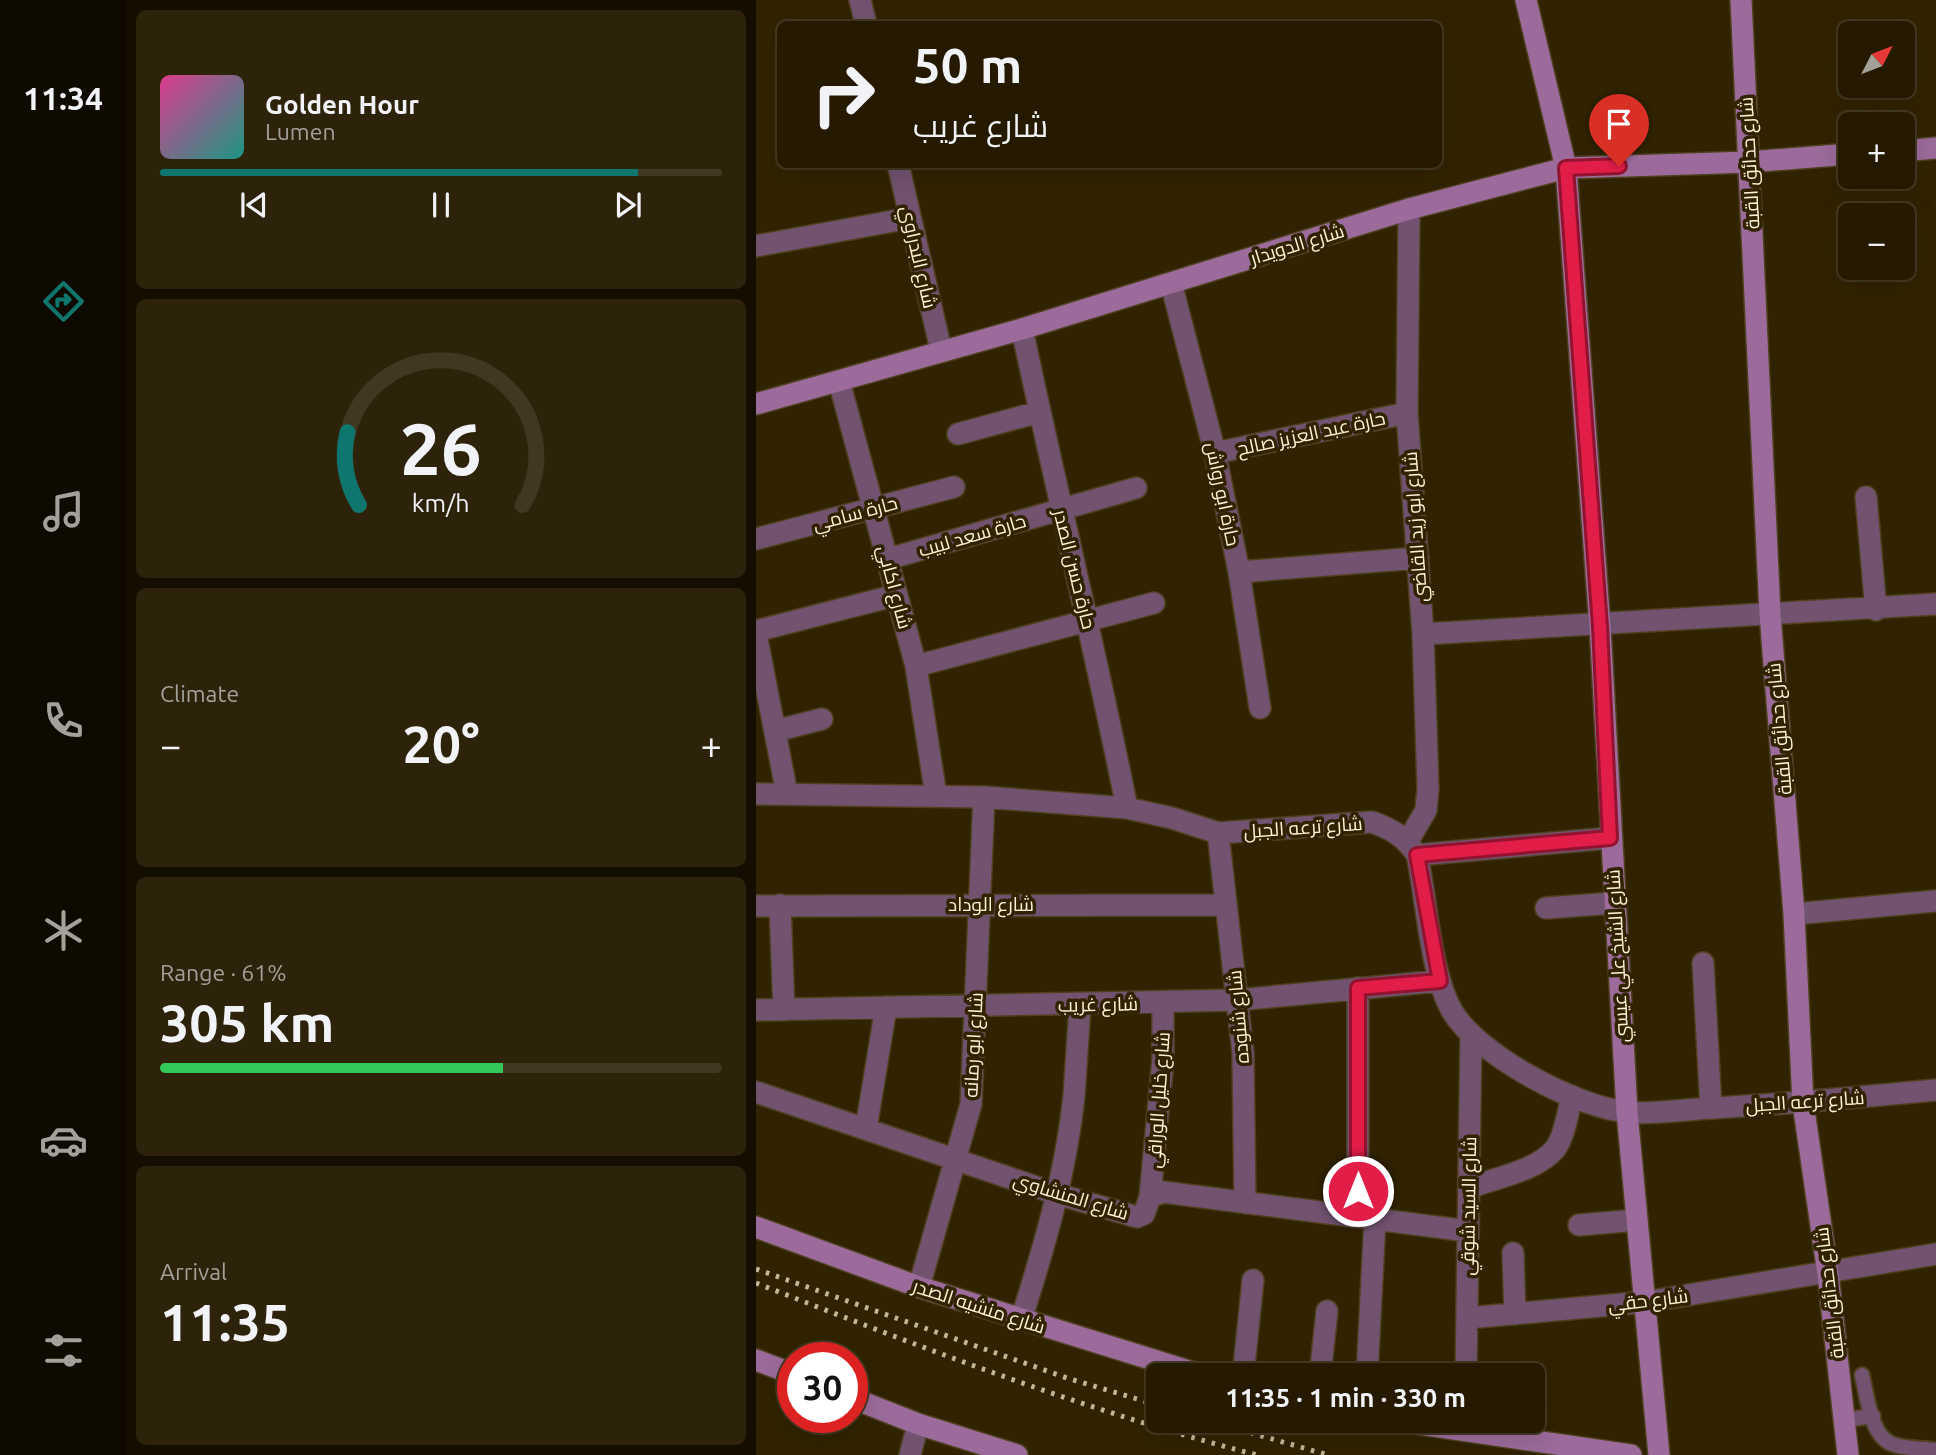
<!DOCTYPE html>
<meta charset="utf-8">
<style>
body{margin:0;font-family:Ubuntu,Cairo,sans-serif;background:#2d230a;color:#f1f3f6;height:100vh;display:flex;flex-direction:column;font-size:26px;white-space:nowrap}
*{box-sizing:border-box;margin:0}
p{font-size:23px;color:#a3a199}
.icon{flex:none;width:38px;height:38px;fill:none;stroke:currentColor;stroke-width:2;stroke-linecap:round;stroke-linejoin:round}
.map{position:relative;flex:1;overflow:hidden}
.details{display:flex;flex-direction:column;gap:10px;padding:10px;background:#140e00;width:630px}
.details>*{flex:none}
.guide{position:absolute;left:21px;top:21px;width:665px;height:147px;border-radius:10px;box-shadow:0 7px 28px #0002,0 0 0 2px #423822;background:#251a00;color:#f1f3f6;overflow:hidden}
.needle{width:46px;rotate:48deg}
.fabs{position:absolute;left:1082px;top:21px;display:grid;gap:14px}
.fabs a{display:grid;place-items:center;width:77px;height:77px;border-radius:10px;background:#251a00;box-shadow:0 7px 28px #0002,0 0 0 2px #423822;font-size:35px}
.speed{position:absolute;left:21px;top:1342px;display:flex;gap:14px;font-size:35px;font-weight:700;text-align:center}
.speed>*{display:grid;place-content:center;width:91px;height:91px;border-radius:50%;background:#251a00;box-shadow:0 7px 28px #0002,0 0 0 2px #423822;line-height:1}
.speed .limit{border:10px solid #d22;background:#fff;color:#111}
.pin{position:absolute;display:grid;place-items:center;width:60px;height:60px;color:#fff;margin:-72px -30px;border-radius:50% 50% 50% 0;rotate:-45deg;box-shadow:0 0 7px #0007}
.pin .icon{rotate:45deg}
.me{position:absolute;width:77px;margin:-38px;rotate:0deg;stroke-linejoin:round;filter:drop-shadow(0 0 5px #0008)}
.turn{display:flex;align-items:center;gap:24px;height:147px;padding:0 21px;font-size:32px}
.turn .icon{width:91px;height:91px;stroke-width:2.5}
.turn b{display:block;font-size:49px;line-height:60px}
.big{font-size:52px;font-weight:700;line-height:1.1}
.details .widget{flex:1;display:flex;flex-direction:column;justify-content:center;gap:10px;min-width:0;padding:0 24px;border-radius:10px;background:#2d230a}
.details .dial{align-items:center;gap:0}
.dial svg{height:182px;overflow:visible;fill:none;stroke:#423822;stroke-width:7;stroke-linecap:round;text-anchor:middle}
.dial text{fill:#f1f3f6;stroke:none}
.song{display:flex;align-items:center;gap:21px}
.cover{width:84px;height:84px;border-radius:10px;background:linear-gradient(135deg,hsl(330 70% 55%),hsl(170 70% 35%))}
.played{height:7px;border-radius:4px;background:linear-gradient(90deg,#0f766e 85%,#423822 85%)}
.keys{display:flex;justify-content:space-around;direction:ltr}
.heat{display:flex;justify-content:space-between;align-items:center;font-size:38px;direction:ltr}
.charge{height:10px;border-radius:5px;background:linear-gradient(90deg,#34c759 61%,#423822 0)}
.trip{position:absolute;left:390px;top:1363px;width:399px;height:70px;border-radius:10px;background:#251a00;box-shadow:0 7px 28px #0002,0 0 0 2px #423822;font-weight:700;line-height:70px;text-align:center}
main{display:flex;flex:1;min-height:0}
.tabs{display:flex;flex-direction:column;width:126px;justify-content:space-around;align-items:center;background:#0f0a00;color:#a3a199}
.tabs .icon{width:49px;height:49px}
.tabs .active{color:#0f766e}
.tabs b{font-size:32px;color:#f1f3f6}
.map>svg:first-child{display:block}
</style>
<main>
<nav class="tabs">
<b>11:34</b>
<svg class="icon active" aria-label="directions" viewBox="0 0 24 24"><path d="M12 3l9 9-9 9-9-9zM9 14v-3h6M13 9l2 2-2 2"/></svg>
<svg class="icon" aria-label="music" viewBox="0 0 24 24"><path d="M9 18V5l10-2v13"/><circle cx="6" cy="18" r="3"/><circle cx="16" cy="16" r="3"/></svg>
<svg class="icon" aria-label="phone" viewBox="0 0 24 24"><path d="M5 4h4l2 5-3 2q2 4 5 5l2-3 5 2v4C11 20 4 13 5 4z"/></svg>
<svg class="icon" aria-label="climate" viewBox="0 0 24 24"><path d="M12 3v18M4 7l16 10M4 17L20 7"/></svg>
<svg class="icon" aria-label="car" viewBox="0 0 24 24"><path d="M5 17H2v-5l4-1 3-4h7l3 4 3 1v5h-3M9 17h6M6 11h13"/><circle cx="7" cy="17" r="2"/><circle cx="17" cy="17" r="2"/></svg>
<svg class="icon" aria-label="filters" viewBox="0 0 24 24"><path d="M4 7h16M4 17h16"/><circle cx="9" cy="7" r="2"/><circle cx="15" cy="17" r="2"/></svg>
</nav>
<section class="details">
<div class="widget">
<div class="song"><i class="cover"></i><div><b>Golden Hour</b><p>Lumen</p></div></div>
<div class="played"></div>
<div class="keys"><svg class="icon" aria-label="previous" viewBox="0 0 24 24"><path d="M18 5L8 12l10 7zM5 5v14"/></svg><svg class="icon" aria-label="pause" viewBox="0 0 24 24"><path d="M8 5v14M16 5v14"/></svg><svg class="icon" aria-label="next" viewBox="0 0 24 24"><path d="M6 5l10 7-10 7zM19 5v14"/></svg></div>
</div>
<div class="widget dial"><svg viewBox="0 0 100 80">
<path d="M14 69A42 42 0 1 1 86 69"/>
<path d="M14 69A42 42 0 0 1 9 37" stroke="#0f766e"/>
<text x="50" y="56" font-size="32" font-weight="700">26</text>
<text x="50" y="72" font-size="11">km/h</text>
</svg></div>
<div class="widget"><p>Climate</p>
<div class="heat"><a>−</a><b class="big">20°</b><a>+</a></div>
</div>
<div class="widget"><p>Range · 61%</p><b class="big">305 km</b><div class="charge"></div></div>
<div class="widget"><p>Arrival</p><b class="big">11:35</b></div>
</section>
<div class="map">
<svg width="1180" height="1455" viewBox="0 0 1180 1455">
<rect width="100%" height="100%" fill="#312300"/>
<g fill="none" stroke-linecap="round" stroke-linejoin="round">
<g stroke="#4e401e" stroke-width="18">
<path id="lane" d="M1106,1375C1111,1395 1114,1435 1136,1444C1148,1449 1167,1448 1180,1450
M1088,1420L1117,1416"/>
</g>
<g stroke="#4e401e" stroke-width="24">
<path id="street" d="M104,0L110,24
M142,164L185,350
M0,246L154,218
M415,283L459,453L483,572L504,708
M266,329C300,489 339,648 371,808
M83,381L160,666L180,796
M202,434L283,412
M459,453L651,413
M1110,497L1120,610
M0,539L198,487
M132,559L380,488
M483,572L662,558
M0,631L141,595
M0,634L31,794
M667,634L1180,604
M160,666L398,603
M19,731L66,719
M0,794L228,797L371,808L416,818L462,833L616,822C636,829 649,837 661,855C671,901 674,972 696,1011C722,1055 821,1108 872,1112C899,1115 930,1109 957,1108C1032,1104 1106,1097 1180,1090
M462,833L487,1053L489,1203
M652,841L670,810L672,789L667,634L651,413L653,209
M661,855L854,838
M24,905L28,1010
M0,906L470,905
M790,908L858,903
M1038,914L1180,901
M947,963L955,1108
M0,1010L481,1000L684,981
M0,1092L301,1194L381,1217L388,1214L394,1197L407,1192L712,1231
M110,1129L130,1007
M713,1188C738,1178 781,1171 799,1149C809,1136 812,1111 816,1096
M394,1197L407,1059V1002
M602,1217V988
M823,1225L881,1220
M757,1253L759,1314
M163,1287L215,1104L228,797
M711,1318L889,1302L1180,1254
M265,1320C288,1248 310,1173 318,1096C320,1066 322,1036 324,1006
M487,1376L497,1280
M564,1376L571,1311
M611,1376L619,1219
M710,1376L715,1036
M154,1455L162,1424"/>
</g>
<g stroke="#4e401e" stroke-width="24">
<path id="secondary" d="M770,0L810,168L844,626L871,1112L903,1455
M985,0L1014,614L1038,914L1047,1103L1072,1274L1092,1455
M1146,151L1180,148
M0,404L266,329L653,209L810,168L993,162L1094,154
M0,1227L163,1287L449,1376
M0,1360L37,1374
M96,1398L162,1424L261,1455
M643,1421L875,1455"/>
</g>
<use href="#lane" stroke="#715370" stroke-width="14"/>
<use href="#street" stroke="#715370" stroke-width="21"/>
<use href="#secondary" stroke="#9c6b9b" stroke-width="21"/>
<path stroke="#c3b79a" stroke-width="5" stroke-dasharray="3.5 7" stroke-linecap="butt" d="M0,1269L314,1379L402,1405
M0,1283C164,1347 330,1411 501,1455
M454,1421L572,1455"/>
</g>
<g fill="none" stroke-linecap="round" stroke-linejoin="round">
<g stroke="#92132f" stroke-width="18">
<path id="route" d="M602,1191V988L684,981L661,855L854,838L844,626L810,168L863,166"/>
</g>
<use href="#route" stroke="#e11d48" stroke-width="12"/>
</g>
<g text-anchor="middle" stroke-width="7" stroke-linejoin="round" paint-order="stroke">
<g font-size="19" fill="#fdf2d8" stroke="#312300">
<text transform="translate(993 163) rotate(-93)" y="7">شارع حدائق القبة</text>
<text transform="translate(541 244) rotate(-17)" y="7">شارع الدويدار</text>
<text transform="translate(163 257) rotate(77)" y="7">شارع البدراوي</text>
<text transform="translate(555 433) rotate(-12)" y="7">حارة عبد العزيز صالح</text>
<text transform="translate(467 494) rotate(78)" y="7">حارة ابو رواش</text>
<text transform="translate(99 513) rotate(-15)" y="7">حارة سامي</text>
<text transform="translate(659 527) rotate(-94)" y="7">شارع ابو زيد القاضي</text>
<text transform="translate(216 535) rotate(-16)" y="7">حارة سعد لبيب</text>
<text transform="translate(319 569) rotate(76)" y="7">حارة حسن الصدر</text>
<text transform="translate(139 587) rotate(75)" y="7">شارع اكابي</text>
<text transform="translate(1023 729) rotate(-95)" y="7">شارع حدائق القبة</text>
<text transform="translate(547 827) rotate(-4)" y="7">شارع ترعه الجبل</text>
<text x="235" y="911">شارع الوداد</text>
<text transform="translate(861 956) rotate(-93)" y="7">شارع الشيخ علي عيسي</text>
<text transform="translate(342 1004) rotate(-1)" y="7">شارع غريب</text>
<text transform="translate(482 1017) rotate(-95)" y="7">شارع شنوده</text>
<text transform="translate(217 1045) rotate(-87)" y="7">شارع ابو رمانه</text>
<text transform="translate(402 1100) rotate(-86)" y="7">شارع خليل الوراقي</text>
<text transform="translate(1049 1101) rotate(-4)" y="7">شارع ترعه الجبل</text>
<text transform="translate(315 1196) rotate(17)" y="7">شارع المنشاوي</text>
<text transform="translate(712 1206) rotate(-89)" y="7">شارع السيد شوقي</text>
<text transform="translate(1073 1293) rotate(-97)" y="7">شارع حدائق القبة</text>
<text transform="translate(892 1300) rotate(-7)" y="7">شارع حقي</text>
<text transform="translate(223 1306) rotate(18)" y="7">شارع منشيه الصدر</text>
</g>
</g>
</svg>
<div class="fabs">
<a><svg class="needle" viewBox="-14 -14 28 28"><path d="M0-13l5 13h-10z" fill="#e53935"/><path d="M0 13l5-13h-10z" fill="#a3a199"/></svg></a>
<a>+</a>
<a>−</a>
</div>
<div class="speed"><div class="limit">30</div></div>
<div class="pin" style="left:863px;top:166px;background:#d93025"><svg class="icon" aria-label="arrive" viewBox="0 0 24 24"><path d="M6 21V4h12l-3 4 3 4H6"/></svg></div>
<svg class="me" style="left:602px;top:1191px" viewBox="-20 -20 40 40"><circle r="17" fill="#e11d48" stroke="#fff" stroke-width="3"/><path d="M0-11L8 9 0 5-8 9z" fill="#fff"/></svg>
<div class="trip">11:35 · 1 min · 330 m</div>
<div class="guide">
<div class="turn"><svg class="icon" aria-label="right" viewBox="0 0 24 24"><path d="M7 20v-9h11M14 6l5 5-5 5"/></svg><div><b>50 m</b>شارع غريب</div></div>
</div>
</div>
</main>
